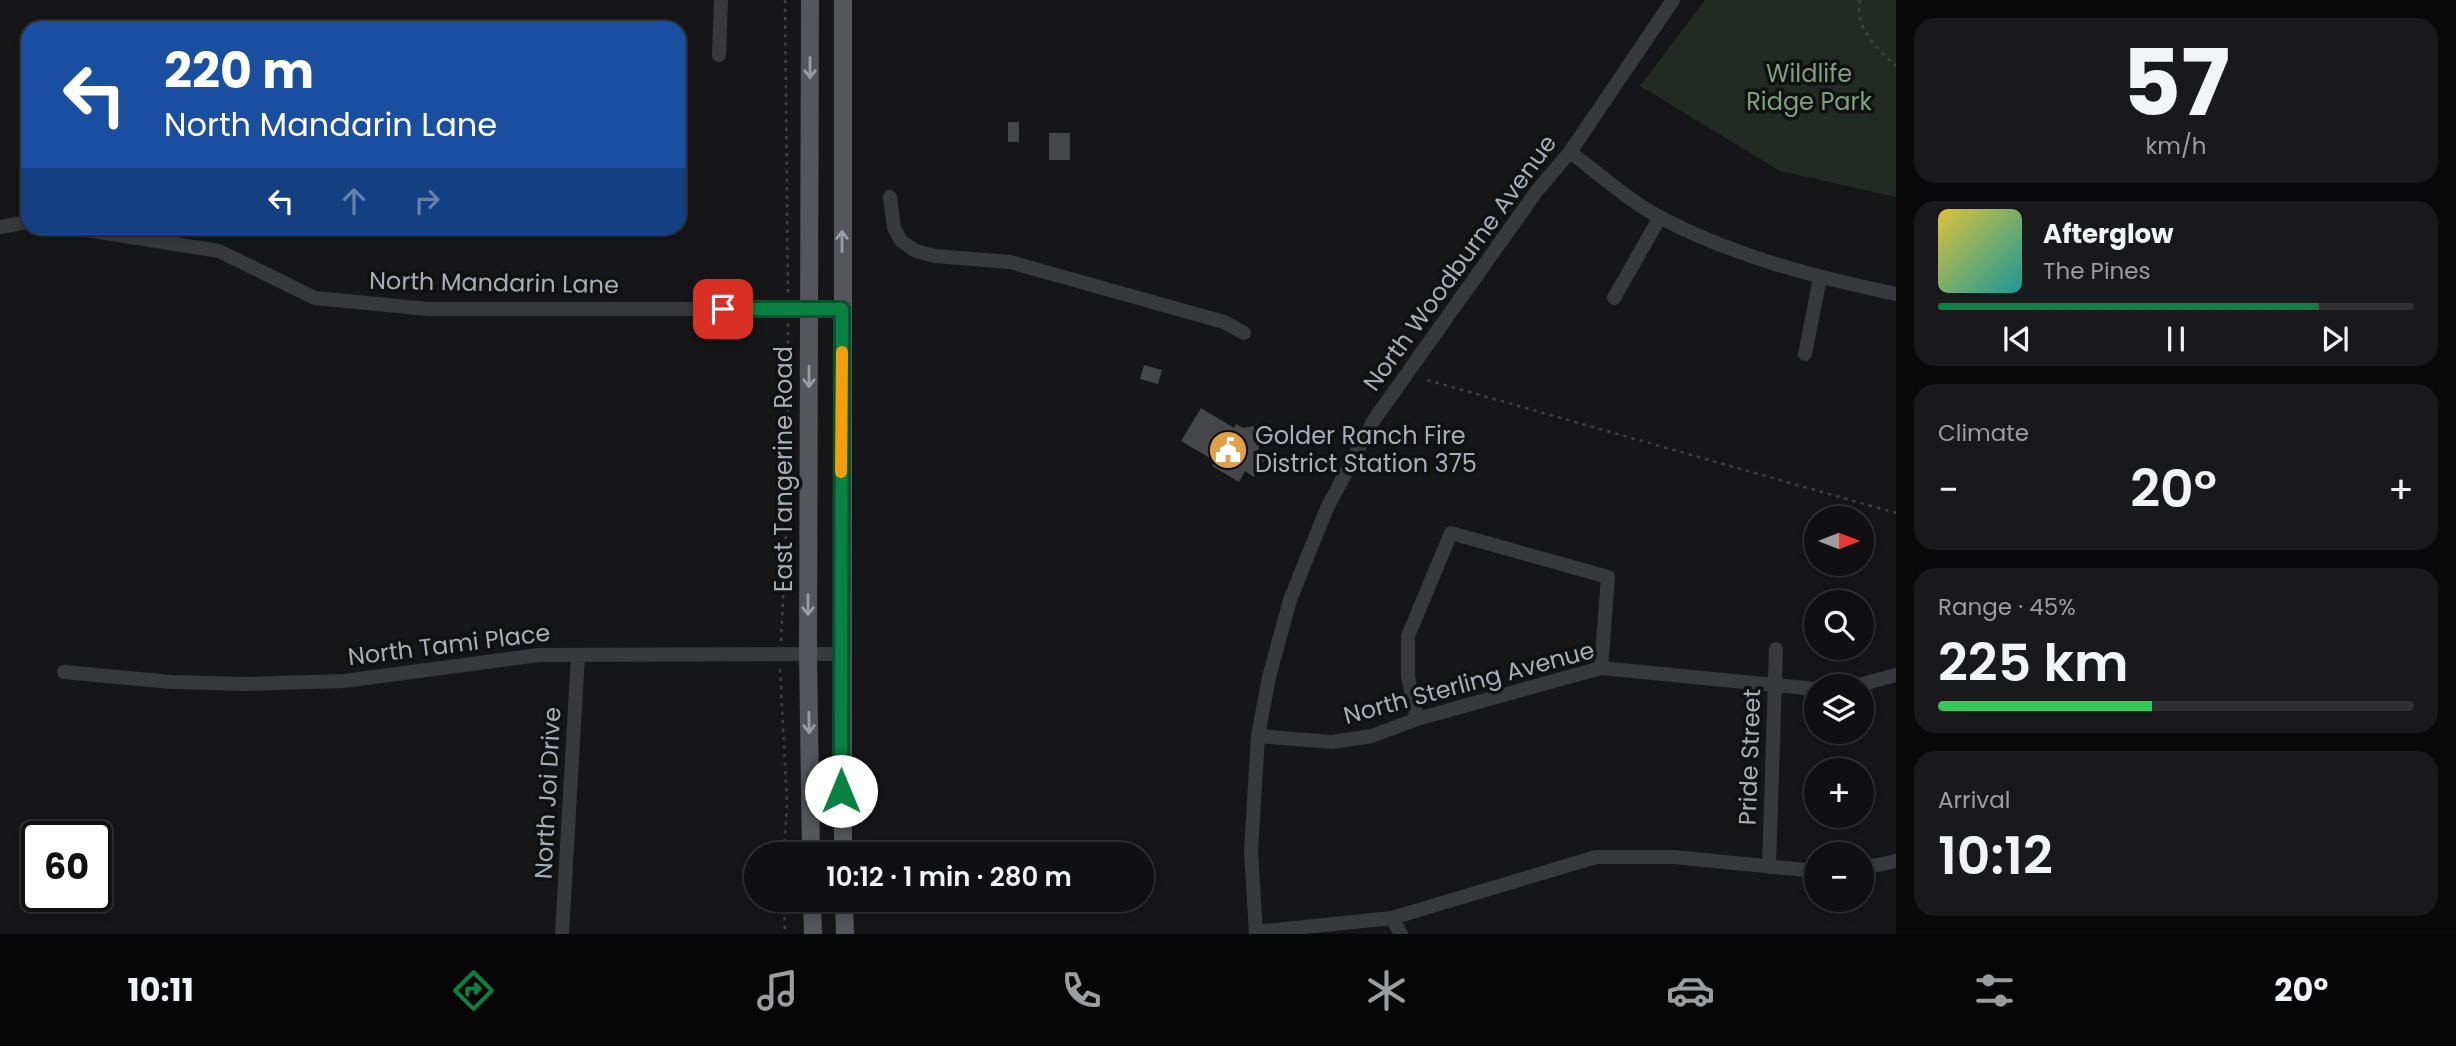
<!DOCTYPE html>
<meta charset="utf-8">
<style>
body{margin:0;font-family:Poppins,sans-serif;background:#19191b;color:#f1f3f6;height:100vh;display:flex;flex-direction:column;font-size:26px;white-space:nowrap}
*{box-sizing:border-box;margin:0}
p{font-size:23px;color:#9c9d9f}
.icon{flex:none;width:38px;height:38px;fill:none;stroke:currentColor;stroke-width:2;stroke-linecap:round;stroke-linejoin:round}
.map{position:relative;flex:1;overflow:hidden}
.panel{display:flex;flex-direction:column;gap:18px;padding:18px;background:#09090a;width:560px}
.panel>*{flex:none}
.hud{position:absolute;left:21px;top:21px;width:665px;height:214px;border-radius:21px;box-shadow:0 4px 10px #0003,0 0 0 2px #303032;background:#1a4fa0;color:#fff;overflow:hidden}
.needle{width:46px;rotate:90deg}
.fabs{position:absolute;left:1804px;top:506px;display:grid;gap:14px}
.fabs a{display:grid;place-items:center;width:70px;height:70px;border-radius:50%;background:#101012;box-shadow:0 4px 10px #0003,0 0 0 2px #303032;font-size:35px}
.speed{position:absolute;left:21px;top:821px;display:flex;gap:14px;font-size:35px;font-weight:700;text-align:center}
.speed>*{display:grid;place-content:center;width:91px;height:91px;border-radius:50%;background:#101012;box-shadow:0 4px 10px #0003,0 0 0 2px #303032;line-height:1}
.speed .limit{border:4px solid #111;border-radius:10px;background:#fff;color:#111}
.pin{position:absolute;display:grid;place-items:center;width:60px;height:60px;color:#fff;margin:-30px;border-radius:14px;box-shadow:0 4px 10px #0006}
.me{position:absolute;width:77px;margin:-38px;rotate:0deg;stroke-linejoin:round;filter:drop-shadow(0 0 5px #0008)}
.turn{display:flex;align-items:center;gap:24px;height:147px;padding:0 28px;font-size:32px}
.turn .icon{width:91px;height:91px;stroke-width:2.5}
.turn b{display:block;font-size:49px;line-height:60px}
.lanes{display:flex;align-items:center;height:66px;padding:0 28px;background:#0003;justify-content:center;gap:35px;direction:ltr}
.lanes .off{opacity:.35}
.big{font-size:52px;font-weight:600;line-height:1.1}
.panel .card{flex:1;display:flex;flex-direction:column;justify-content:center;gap:10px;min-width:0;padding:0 24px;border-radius:21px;background:#19191b}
.panel .dial{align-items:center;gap:0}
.dial b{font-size:91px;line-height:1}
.song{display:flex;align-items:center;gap:21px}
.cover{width:84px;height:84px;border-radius:10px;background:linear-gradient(135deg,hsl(50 70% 55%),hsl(180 70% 35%))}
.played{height:7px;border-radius:4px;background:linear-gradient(90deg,#0b8043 80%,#303032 80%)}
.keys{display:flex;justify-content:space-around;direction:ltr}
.heat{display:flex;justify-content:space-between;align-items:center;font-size:38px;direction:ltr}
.charge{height:10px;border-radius:5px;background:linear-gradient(90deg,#34c759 45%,#303032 0)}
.trip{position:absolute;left:744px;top:842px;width:410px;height:70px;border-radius:35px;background:#101012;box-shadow:0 4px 10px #0003,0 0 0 2px #303032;font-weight:600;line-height:70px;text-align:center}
.menu{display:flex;height:112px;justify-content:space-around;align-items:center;background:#060607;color:#9c9d9f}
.menu .icon{width:49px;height:49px}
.menu .active{color:#0b8043}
.menu b{font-size:32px;color:#f1f3f6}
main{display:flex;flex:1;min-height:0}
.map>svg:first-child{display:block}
</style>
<main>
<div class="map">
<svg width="1896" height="934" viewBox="0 0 1896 934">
<rect width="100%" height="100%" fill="#161618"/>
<path fill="#232a23" d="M1705,0H1896V197L1780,171L1640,86Z"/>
<path fill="#45464a" d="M1008,122H1019V142H1008Z
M1049,133H1070V160H1049Z
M1144,365L1162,370L1158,384L1140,379Z
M1201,408L1234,428L1236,424L1243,428L1254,426L1255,436L1263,440L1257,451L1266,457L1254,477L1245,471L1239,482L1212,466L1215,461L1181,441Z"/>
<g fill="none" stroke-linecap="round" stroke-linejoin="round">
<path stroke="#3e4043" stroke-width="2.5" stroke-dasharray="3.5 5" stroke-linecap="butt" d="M785,0L788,295
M1860,0C1854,27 1877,49 1896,66
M1427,380L1896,513
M781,641L788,493V323
M780,669L787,802L784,854
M784,900L785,934"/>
<path stroke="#37393c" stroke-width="14" d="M719,55L721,0
M1570,152C1599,174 1629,201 1661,218C1736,257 1815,277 1896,294
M890,197L894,228L901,241L916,251L935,256L1010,262L1224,322L1244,333
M0,227L28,222
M74,228L219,251L315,298L428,309H842
M1614,298L1660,217
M1805,354L1820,278
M64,672L171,682L246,684L344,681L539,655L841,654
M1855,686L1896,675
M1417,719L1408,677V636L1451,533L1608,577L1601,668
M1258,736L1332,742L1372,736L1417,719L1601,668L1816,689
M1769,867L1776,649
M1862,868L1896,861
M1392,918L1401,934
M1256,932L1392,918L1596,857H1674L1816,871
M562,934L578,655
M1256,934L1251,851L1258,736L1269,677L1290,600L1327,508L1374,420L1536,192L1570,152L1673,0"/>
<path stroke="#54565b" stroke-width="18" d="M810,0L808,655L811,854
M843,854V0
M812,900L813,934
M844,900L845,934"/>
</g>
<defs><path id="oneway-shaft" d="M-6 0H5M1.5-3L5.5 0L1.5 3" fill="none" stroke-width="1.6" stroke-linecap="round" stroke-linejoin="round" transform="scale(1.75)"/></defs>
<g stroke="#989ca4">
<use href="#oneway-shaft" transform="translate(810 68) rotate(90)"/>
<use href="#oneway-shaft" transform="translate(842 241) rotate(-90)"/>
<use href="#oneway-shaft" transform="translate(809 377) rotate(90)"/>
<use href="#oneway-shaft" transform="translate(808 605) rotate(90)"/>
<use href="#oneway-shaft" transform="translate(809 723) rotate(89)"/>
</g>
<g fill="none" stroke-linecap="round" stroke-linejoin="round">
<g stroke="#07532c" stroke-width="18">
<path id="route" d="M723,309H842L841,791"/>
</g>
<use href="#route" stroke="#0b8043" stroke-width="12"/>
<path stroke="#f59e0b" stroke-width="12" d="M841,472L842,352"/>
</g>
<defs>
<g id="civic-disc" transform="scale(2.0125)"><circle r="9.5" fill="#dfa047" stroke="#111113"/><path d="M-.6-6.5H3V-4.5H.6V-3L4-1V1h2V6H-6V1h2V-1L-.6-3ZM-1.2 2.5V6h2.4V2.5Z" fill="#fff"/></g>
</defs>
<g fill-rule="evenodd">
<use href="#civic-disc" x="1228" y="450"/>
</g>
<g text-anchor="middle" stroke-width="7" stroke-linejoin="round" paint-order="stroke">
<g font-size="24" fill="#839f82" stroke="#111113">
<text x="1809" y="82">Wildlife<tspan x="1809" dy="28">Ridge Park</tspan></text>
</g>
<g font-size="24" fill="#a9aeb6" stroke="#111113">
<text transform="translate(1460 263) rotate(-54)" y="8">North Woodburne Avenue</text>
<text transform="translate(494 283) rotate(1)" y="8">North Mandarin Lane</text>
<text transform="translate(784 469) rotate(-90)" y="8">East Tangerine Road</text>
<text transform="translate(449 645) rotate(-7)" y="8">North Tami Place</text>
<text transform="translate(1469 683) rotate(-15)" y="8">North Sterling Avenue</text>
<text transform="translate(1750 757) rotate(-88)" y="8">Pride Street</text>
<text transform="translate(548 793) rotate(-87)" y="8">North Joi Drive</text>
</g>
<g font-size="24" fill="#a9aeb6" stroke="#111113" text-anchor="start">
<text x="1255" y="444">Golder Ranch Fire<tspan x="1255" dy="28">District Station 375</tspan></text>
</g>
</g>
</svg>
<div class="fabs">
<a><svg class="needle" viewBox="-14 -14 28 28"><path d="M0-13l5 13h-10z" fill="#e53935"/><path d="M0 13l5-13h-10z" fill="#9c9d9f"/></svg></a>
<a><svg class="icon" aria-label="search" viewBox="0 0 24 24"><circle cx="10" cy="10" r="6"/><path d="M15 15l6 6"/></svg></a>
<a><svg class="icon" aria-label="layers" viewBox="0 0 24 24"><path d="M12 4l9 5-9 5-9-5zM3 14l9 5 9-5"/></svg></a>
<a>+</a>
<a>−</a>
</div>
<div class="speed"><div class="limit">60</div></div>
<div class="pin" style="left:723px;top:309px;background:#d93025"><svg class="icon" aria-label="arrive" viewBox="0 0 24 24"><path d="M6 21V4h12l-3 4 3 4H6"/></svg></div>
<svg class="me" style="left:841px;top:791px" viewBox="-20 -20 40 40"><circle r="19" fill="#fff"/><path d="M0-13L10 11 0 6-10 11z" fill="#0b8043"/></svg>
<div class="trip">10:12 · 1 min · 280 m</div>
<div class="hud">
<div class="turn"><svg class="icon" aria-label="left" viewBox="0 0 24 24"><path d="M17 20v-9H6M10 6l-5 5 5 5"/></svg><div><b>220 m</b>North Mandarin Lane</div></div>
<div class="lanes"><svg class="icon" aria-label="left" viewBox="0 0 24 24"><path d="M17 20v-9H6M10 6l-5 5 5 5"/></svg><svg class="icon off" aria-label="ahead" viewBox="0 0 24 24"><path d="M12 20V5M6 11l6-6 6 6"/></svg><svg class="icon off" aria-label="right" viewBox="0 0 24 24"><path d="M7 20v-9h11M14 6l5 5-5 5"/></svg></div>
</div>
</div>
<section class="panel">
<div class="card dial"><b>57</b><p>km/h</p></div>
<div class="card">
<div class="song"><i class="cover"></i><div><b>Afterglow</b><p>The Pines</p></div></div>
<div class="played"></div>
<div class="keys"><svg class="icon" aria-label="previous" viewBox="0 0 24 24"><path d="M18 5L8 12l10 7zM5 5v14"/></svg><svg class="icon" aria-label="pause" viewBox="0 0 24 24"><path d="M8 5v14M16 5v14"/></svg><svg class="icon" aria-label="next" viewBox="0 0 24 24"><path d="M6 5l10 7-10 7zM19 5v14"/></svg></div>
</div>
<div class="card"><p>Climate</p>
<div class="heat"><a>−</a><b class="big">20°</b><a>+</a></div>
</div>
<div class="card"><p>Range · 45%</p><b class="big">225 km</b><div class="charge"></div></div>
<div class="card"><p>Arrival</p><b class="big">10:12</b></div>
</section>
</main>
<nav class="menu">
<b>10:11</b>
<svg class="icon active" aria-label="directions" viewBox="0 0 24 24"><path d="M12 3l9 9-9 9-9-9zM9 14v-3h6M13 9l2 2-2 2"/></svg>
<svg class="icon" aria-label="music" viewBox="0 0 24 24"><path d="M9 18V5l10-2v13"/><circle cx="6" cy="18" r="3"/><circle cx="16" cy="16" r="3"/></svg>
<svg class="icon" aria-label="phone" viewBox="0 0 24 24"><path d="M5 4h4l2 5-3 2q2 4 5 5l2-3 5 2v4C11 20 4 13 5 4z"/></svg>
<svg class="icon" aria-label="climate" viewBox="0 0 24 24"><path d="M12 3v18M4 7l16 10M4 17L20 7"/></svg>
<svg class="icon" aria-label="car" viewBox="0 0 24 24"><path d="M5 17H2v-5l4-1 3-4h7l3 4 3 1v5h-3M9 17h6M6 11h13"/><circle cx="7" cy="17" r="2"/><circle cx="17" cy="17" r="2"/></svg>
<svg class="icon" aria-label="filters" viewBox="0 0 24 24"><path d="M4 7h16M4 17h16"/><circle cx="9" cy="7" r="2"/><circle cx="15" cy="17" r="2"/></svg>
<b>20°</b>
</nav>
